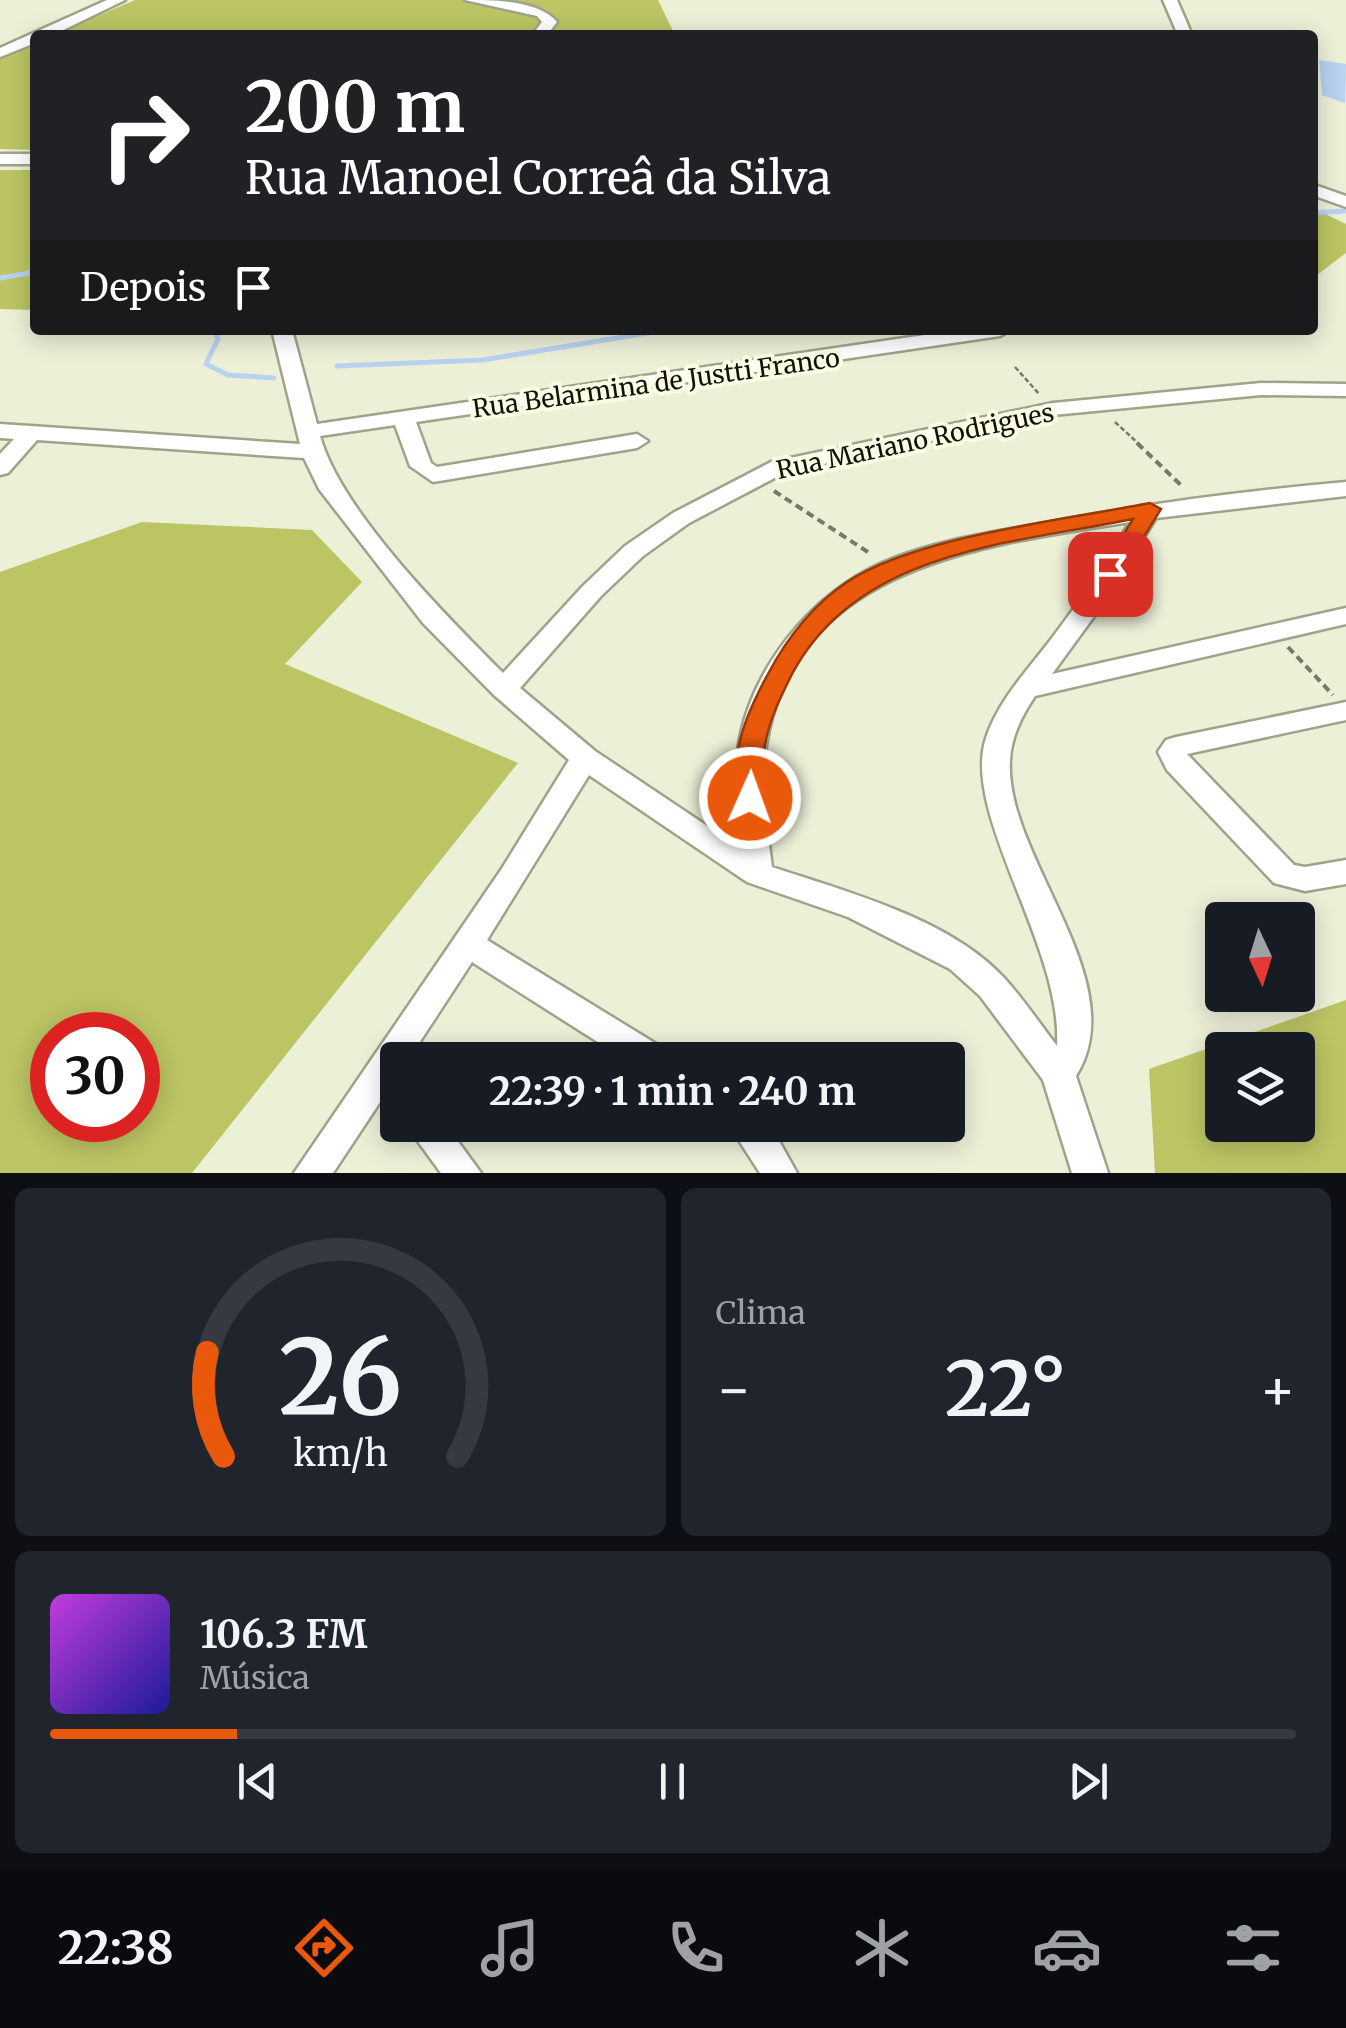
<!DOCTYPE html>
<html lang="pt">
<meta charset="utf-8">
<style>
body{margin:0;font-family:Merriweather,serif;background:#20242c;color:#f1f3f6;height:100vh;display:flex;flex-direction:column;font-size:38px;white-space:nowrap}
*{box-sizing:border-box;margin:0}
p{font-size:32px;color:#9ea1a6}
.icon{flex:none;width:55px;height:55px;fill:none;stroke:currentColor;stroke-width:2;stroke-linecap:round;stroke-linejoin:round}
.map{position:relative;height:1173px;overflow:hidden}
.details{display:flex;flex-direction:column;gap:15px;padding:15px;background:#0d0f14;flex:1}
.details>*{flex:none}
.hud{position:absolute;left:30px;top:30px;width:1288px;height:305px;border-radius:10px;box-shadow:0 5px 25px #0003;background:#202124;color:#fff;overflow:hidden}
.needle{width:65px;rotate:176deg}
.tools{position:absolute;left:1205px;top:902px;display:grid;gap:20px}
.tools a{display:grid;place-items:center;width:110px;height:110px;border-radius:10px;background:#171b24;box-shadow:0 5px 25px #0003;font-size:50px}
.speed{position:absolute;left:30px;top:1012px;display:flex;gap:20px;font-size:50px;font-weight:700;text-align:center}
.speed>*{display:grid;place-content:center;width:130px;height:130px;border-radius:50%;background:#171b24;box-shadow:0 5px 25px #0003;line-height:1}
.speed .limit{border:15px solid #d22;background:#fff;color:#111}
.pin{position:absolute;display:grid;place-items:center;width:85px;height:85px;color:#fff;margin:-42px;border-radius:20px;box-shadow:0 5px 15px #0006}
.me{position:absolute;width:110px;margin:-55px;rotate:2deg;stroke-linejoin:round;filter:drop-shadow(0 0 8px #0008)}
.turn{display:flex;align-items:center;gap:35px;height:210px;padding:0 50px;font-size:45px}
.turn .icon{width:130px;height:130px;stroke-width:2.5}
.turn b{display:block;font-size:70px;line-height:85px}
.then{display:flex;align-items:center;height:95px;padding:0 50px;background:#0003;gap:20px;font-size:38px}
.big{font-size:75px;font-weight:700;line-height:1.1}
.details .tile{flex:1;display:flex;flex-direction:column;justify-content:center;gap:15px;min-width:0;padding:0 35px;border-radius:15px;background:#20242c}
.details .dial{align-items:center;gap:0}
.dial svg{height:260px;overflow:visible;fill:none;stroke:#363941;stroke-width:7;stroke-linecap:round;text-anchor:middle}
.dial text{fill:#f1f3f6;stroke:none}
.song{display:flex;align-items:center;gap:30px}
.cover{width:120px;height:120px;border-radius:15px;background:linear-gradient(135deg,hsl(290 70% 55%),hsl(240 70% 35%))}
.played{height:10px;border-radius:5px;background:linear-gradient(90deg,#ea580c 15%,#363941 15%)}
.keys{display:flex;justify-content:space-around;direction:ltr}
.heat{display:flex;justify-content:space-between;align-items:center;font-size:55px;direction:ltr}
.details .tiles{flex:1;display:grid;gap:15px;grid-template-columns:1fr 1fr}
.tile:last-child{grid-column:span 2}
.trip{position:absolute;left:380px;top:1042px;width:585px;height:100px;border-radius:10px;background:#171b24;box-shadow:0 5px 25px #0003;font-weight:700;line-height:100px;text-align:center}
.menu{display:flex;height:160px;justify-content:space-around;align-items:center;background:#090b0e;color:#9ea1a6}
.menu .icon{width:70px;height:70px}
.menu .selected{color:#ea580c}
.menu b{font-size:45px;color:#f1f3f6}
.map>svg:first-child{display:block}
</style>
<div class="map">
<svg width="1346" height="1173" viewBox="0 0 1346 1173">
<rect width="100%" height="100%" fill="#ecf0d7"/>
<path fill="#bcc464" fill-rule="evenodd" d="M135,0H658L675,35H53Z
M35,43V150L0,149V59Z
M0,170H35V310L0,309Z
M1313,208L1346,224V253L1313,278Z
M142,522L312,530L362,582L285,664L518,763L192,1173H0V572ZM52,1035H138V1120H52Z
M1346,1000V1173H1155L1149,1069ZM1298,1050V1125H1222V1050Z"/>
<path fill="#b9d2f1" d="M1319,60L1346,64L1345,103L1322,95Z"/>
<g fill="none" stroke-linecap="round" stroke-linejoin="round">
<path stroke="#b9d2f1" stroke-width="5" d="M1312,213L1345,211
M0,278L35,272
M214,330L218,339L206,364L228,375L274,378
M337,366L483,360L666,330"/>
<g stroke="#a0a38b" stroke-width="5">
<path id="minor" d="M107,0H125L53,35H35V43L0,57V48Z
M465,0C494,0 538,0 557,22L547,35H532L542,22L537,16Z
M1163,0H1177L1192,35H1178Z
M0,154H35V164H0Z
M1312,184L1346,196V207L1312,195Z
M272,330H292L317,424L959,330H1010L1000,336L416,422L431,463L437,467L637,434L648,441L637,448L433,482L410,466L395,425L320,436C340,510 448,618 503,673L583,586L625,546L673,513L771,462L1053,403L1261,383L1346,384V396L1261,395L1053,415L786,472L689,523L643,556L601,596L520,688L595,751L740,848C736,815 733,782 738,749C750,670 809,596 882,563C935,540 996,532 1052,522C1150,503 1246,491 1346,482V496L1156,518L1098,611L1052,674L1346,608V624L1035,696C1022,715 1011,737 1010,760C1004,857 1135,981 1076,1076L1108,1173H1072L1043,1080L980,996L950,969L848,917L747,882L589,775L487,940L666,1050L671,1060H626L472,962L408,1060H398V1108L382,1099L333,1173H294L501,870L569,760L494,695L423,623L319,489L304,458L37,440L8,473L0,475V454L14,439L0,438V424L300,444ZM1130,522C1107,559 1084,596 1058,630C1033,665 1000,696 986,738C961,814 1063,947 1057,1046C1040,1024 1024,1000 1005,979C951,919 847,892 772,867C767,828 760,786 766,746C794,565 984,545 1130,522Z
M1346,702V720L1187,754L1294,865L1305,867L1346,860V884L1305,891L1274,883L1167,770L1158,752L1166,740L1176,737Z
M406,1125H446L481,1173H441Z
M729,1125H770L797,1173H760Z"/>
</g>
<path stroke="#767968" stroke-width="2.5" stroke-dasharray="5 2.5" stroke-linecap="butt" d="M1015,367L1040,395
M1115,422L1140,445"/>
<path stroke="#767968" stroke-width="4" stroke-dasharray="8 5" stroke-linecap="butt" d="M1137,443L1184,488
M774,491L871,554
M1288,647L1333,695"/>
<use href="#minor" fill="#fff" fill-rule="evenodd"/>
</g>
<path fill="#ea580c" stroke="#983908" stroke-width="2.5" d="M1150,503L1161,509L1118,579L1110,581L1099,574L1133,519C1010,544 858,550 792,674C781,696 769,720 765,745C762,762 764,781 763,798L759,805H740L736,798C737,781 736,762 739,745C744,720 756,696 768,674C787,638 813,605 847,582C917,536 1065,520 1150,503Z"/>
<g text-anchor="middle" stroke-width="8" stroke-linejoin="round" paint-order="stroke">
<g font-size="25" fill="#111209" stroke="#fafde4">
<text transform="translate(656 383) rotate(-8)" y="9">Rua Belarmina de Justti Franco</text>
<text transform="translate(915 441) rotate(-12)" y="9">Rua Mariano Rodrigues</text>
</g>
</g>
</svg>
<div class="tools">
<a><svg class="needle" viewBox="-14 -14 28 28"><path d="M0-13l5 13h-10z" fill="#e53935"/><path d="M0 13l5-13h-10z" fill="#9ea1a6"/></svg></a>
<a><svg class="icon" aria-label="layers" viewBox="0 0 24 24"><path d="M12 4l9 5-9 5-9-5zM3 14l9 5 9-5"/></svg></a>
</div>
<div class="speed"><div class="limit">30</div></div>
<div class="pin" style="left:1110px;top:574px;background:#d93025"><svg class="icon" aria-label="arrive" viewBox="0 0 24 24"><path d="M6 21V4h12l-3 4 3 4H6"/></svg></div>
<svg class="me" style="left:750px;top:798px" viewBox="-20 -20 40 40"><circle r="17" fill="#ea580c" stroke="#fff" stroke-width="3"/><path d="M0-11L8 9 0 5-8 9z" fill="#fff"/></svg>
<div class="trip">22:39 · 1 min · 240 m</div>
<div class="hud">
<div class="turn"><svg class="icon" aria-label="right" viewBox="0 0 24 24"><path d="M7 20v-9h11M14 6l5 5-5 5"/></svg><div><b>200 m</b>Rua Manoel Correâ da Silva</div></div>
<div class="then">Depois<svg class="icon" aria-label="arrive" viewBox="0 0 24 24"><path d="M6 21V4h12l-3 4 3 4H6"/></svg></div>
</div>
</div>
<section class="details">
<div class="tiles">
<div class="tile dial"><svg viewBox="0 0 100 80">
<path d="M14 69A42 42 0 1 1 86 69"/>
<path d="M14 69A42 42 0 0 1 9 37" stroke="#ea580c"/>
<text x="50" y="56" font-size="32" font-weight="700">26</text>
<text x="50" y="72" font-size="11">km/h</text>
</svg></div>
<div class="tile"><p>Clima</p>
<div class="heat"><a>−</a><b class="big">22°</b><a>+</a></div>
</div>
<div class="tile">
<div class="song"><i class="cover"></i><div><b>106.3 FM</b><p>Música</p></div></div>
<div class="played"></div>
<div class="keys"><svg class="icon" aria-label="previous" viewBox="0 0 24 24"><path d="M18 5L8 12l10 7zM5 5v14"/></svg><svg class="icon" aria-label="pause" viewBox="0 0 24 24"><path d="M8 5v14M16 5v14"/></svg><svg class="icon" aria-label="next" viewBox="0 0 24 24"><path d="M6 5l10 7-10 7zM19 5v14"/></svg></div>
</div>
</div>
</section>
<nav class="menu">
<b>22:38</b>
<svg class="icon selected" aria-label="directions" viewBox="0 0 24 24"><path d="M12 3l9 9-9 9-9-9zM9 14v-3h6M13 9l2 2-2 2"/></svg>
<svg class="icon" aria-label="music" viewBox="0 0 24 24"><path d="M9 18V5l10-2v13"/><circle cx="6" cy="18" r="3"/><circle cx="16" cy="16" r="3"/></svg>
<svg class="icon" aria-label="phone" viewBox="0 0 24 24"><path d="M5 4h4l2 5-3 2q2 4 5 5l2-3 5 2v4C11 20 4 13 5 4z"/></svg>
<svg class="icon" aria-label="climate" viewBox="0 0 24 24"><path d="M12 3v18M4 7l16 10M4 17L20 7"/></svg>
<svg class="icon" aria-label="car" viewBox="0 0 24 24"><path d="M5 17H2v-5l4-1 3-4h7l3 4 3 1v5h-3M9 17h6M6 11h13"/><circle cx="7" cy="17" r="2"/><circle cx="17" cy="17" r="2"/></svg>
<svg class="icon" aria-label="filters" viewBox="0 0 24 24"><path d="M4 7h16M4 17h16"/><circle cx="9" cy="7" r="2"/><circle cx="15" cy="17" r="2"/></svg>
</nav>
